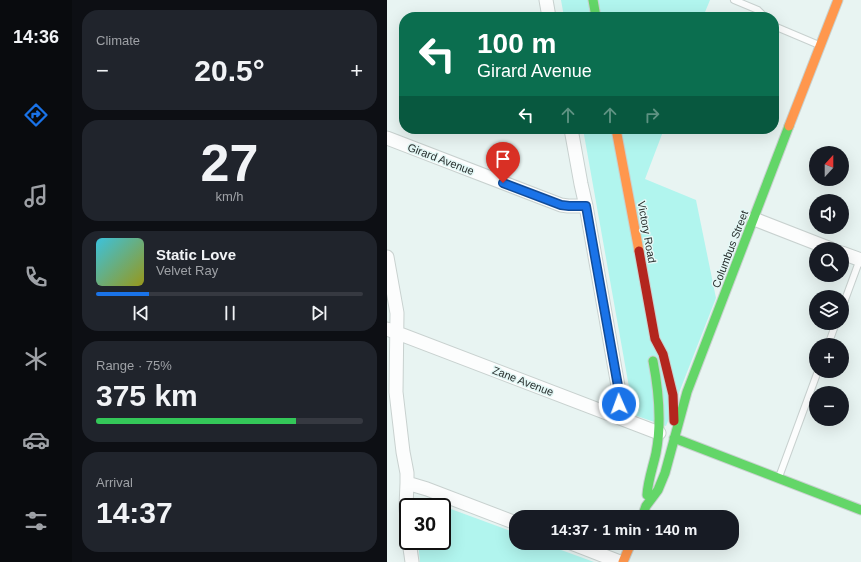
<!DOCTYPE html>
<meta charset="utf-8">
<style>
body{margin:0;font-family:Helvetica,sans-serif;background:#20242c;color:#f1f3f6;height:100vh;display:flex;flex-direction:column;font-size:15px;white-space:nowrap}
*{box-sizing:border-box;margin:0}
p{font-size:13px;color:#9ea1a6}
.icon{flex:none;width:22px;height:22px;fill:none;stroke:currentColor;stroke-width:2;stroke-linecap:round;stroke-linejoin:round}
.map{position:relative;flex:1;overflow:hidden}
.sheet{display:flex;flex-direction:column;gap:10px;padding:10px;background:#0d0f14;width:315px}
.sheet>*{flex:none}
.top-card{position:absolute;left:12px;top:12px;width:380px;height:122px;border-radius:16px;box-shadow:0 4px 16px #0002;background:#0b6e4f;color:#fff;overflow:hidden}
.needle{width:26px;rotate:21deg}
.controls{position:absolute;left:422px;top:146px;display:grid;gap:8px}
.controls a{display:grid;place-items:center;width:40px;height:40px;border-radius:50%;background:#171b24;box-shadow:0 4px 16px #0002;font-size:20px}
.speed{position:absolute;left:12px;top:498px;display:flex;gap:8px;font-size:20px;font-weight:700;text-align:center}
.speed>*{display:grid;place-content:center;width:52px;height:52px;border-radius:50%;background:#171b24;box-shadow:0 4px 16px #0002;line-height:1}
.speed .limit{border:2px solid #111;border-radius:6px;background:#fff;color:#111}
.pin{position:absolute;display:grid;place-items:center;width:34px;height:34px;color:#fff;margin:-41px -17px;border-radius:50% 50% 50% 0;rotate:-45deg;box-shadow:0 0 4px #0007}
.pin .icon{rotate:45deg}
.me{position:absolute;width:44px;margin:-22px;rotate:358deg;stroke-linejoin:round;filter:drop-shadow(0 0 3px #0008)}
.turn{display:flex;align-items:center;gap:14px;height:84px;padding:0 12px;font-size:18px}
.turn .icon{width:52px;height:52px;stroke-width:2.5}
.turn b{display:block;font-size:28px;line-height:34px}
.lanes{display:flex;align-items:center;height:38px;padding:0 12px;background:#0003;justify-content:center;gap:20px;direction:ltr}
.lanes .off{opacity:.35}
.big{font-size:30px;font-weight:800;line-height:1.1}
.sheet .card{flex:1;display:flex;flex-direction:column;justify-content:center;gap:6px;min-width:0;padding:0 14px;border-radius:16px;background:#20242c}
.sheet .dial{align-items:center;gap:0}
.dial b{font-size:52px;line-height:1}
.song{display:flex;align-items:center;gap:12px}
.cover{width:48px;height:48px;border-radius:6px;background:linear-gradient(135deg,hsl(190 70% 55%),hsl(60 70% 35%))}
.played{height:4px;border-radius:2px;background:linear-gradient(90deg,#1a73e8 20%,#363941 20%)}
.keys{display:flex;justify-content:space-around;direction:ltr}
.heat{display:flex;justify-content:space-between;align-items:center;font-size:22px;direction:ltr}
.charge{height:6px;border-radius:3px;background:linear-gradient(90deg,#34c759 75%,#363941 0)}
.trip{position:absolute;left:122px;top:510px;width:230px;height:40px;border-radius:16px;background:#171b24;box-shadow:0 4px 16px #0002;font-weight:800;line-height:40px;text-align:center}
main{display:flex;flex:1;min-height:0}
.menu{display:flex;flex-direction:column;width:72px;justify-content:space-around;align-items:center;background:#090b0e;color:#9ea1a6}
.menu .icon{width:28px;height:28px}
.menu .on{color:#1a73e8}
.menu b{font-size:18px;color:#f1f3f6}
.map>svg:first-child{display:block}
</style>
<main>
<nav class="menu">
<b>14:36</b>
<svg class="icon on" aria-label="directions" viewBox="0 0 24 24"><path d="M12 3l9 9-9 9-9-9zM9 14v-3h6M13 9l2 2-2 2"/></svg>
<svg class="icon" aria-label="music" viewBox="0 0 24 24"><path d="M9 18V5l10-2v13"/><circle cx="6" cy="18" r="3"/><circle cx="16" cy="16" r="3"/></svg>
<svg class="icon" aria-label="phone" viewBox="0 0 24 24"><path d="M5 4h4l2 5-3 2q2 4 5 5l2-3 5 2v4C11 20 4 13 5 4z"/></svg>
<svg class="icon" aria-label="climate" viewBox="0 0 24 24"><path d="M12 3v18M4 7l16 10M4 17L20 7"/></svg>
<svg class="icon" aria-label="car" viewBox="0 0 24 24"><path d="M5 17H2v-5l4-1 3-4h7l3 4 3 1v5h-3M9 17h6M6 11h13"/><circle cx="7" cy="17" r="2"/><circle cx="17" cy="17" r="2"/></svg>
<svg class="icon" aria-label="filters" viewBox="0 0 24 24"><path d="M4 7h16M4 17h16"/><circle cx="9" cy="7" r="2"/><circle cx="15" cy="17" r="2"/></svg>
</nav>
<section class="sheet">
<div class="card"><p>Climate</p>
<div class="heat"><a>−</a><b class="big">20.5°</b><a>+</a></div>
</div>
<div class="card dial"><b>27</b><p>km/h</p></div>
<div class="card">
<div class="song"><i class="cover"></i><div><b>Static Love</b><p>Velvet Ray</p></div></div>
<div class="played"></div>
<div class="keys"><svg class="icon" aria-label="previous" viewBox="0 0 24 24"><path d="M18 5L8 12l10 7zM5 5v14"/></svg><svg class="icon" aria-label="pause" viewBox="0 0 24 24"><path d="M8 5v14M16 5v14"/></svg><svg class="icon" aria-label="next" viewBox="0 0 24 24"><path d="M6 5l10 7-10 7zM19 5v14"/></svg></div>
</div>
<div class="card"><p>Range · 75%</p><b class="big">375 km</b><div class="charge"></div></div>
<div class="card"><p>Arrival</p><b class="big">14:37</b></div>
</section>
<div class="map">
<svg width="474" height="562" viewBox="0 0 474 562">
<rect width="100%" height="100%" fill="#e8f4f2"/>
<path fill="#b1f5ee" d="M174,0H323L316,17H177Z
M196,129H277L258,179L309,200L329,298L279,426L247,415Z
M42,503L53,505L129,533V543H155L207,562H33L31,541H55V507H33Z"/>
<g fill="none" stroke-linecap="round" stroke-linejoin="round">
<g stroke="#c8d1cf" stroke-width="8">
<path id="lane" d="M347,0L371,10L378,17
M387,26L432,45
M455,308L473,259
M441,345L449,323
M392,477L431,371"/>
</g>
<g stroke="#c8d1cf" stroke-width="15">
<path id="street" d="M159,0L162,17
M184,129L194,184L199,206L231,386L232,404L229,417
M0,138L174,205L181,206H199
M367,219L444,249
M455,253L474,260
M0,257L10,313L9,392L16,452L20,473V483L19,507L21,531
M0,329L272,433
M20,483L40,489L129,523
M22,541L25,562
M184,543L233,562"/>
</g>
<g stroke="#c8d1cf" stroke-width="11">
<path id="fast" d="M206,0L209,17
M287,438L474,510
M260,495C261,480 266,467 269,453C275,422 272,392 266,361
M255,517L259,506L271,490L278,473L300,392L402,126"/>
</g>
<g stroke="#c8d1cf" stroke-width="11">
<path id="slow" d="M402,126L451,0
M229,129L252,251
M236,562L244,543"/>
</g>
<g stroke="#c8d1cf" stroke-width="11">
<path id="jam" d="M252,251L268,339L276,354L286,395L287,421"/>
</g>
<use href="#lane" stroke="#fcfdfd" stroke-width="6"/>
<use href="#street" stroke="#fcfdfd" stroke-width="13"/>
<use href="#fast" stroke="#63d668" stroke-width="9"/>
<use href="#slow" stroke="#ff974d" stroke-width="9"/>
<use href="#jam" stroke="#b3261e" stroke-width="9"/>
</g>
<g fill="none" stroke-linecap="round" stroke-linejoin="round">
<g stroke="#114b97" stroke-width="10">
<path id="route" d="M116,183L174,205L182,206H199L231,386L232,404"/>
</g>
<use href="#route" stroke="#1a73e8" stroke-width="7"/>
</g>
<g text-anchor="middle" stroke-width="3" stroke-linejoin="round" paint-order="stroke">
<g font-size="11" fill="#282f2e" stroke="#e4f8f6">
<text transform="translate(54 159) rotate(21)" y="4">Girard Avenue</text>
<text transform="translate(260 232) rotate(80)" y="4">Victory Road</text>
<text transform="translate(343 249) rotate(-69)" y="4">Columbus Street</text>
<text transform="translate(136 381) rotate(21)" y="4">Zane Avenue</text>
</g>
</g>
</svg>
<div class="controls">
<a><svg class="needle" viewBox="-14 -14 28 28"><path d="M0-13l5 13h-10z" fill="#e53935"/><path d="M0 13l5-13h-10z" fill="#9ea1a6"/></svg></a>
<a><svg class="icon" aria-label="sound" viewBox="0 0 24 24"><path d="M4 9h4l5-4v14l-5-4H4zM17 9q2 3 0 6"/></svg></a>
<a><svg class="icon" aria-label="search" viewBox="0 0 24 24"><circle cx="10" cy="10" r="6"/><path d="M15 15l6 6"/></svg></a>
<a><svg class="icon" aria-label="layers" viewBox="0 0 24 24"><path d="M12 4l9 5-9 5-9-5zM3 14l9 5 9-5"/></svg></a>
<a>+</a>
<a>−</a>
</div>
<div class="speed"><div class="limit">30</div></div>
<div class="pin" style="left:116px;top:183px;background:#d93025"><svg class="icon" aria-label="arrive" viewBox="0 0 24 24"><path d="M6 21V4h12l-3 4 3 4H6"/></svg></div>
<svg class="me" style="left:232px;top:404px" viewBox="-20 -20 40 40"><circle r="17" fill="#1a73e8" stroke="#fff" stroke-width="3"/><path d="M0-11L8 9 0 5-8 9z" fill="#fff"/></svg>
<div class="trip">14:37 · 1 min · 140 m</div>
<div class="top-card">
<div class="turn"><svg class="icon" aria-label="left" viewBox="0 0 24 24"><path d="M17 20v-9H6M10 6l-5 5 5 5"/></svg><div><b>100 m</b>Girard Avenue</div></div>
<div class="lanes"><svg class="icon" aria-label="left" viewBox="0 0 24 24"><path d="M17 20v-9H6M10 6l-5 5 5 5"/></svg><svg class="icon off" aria-label="ahead" viewBox="0 0 24 24"><path d="M12 20V5M6 11l6-6 6 6"/></svg><svg class="icon off" aria-label="ahead" viewBox="0 0 24 24"><path d="M12 20V5M6 11l6-6 6 6"/></svg><svg class="icon off" aria-label="right" viewBox="0 0 24 24"><path d="M7 20v-9h11M14 6l5 5-5 5"/></svg></div>
</div>
</div>
</main>
